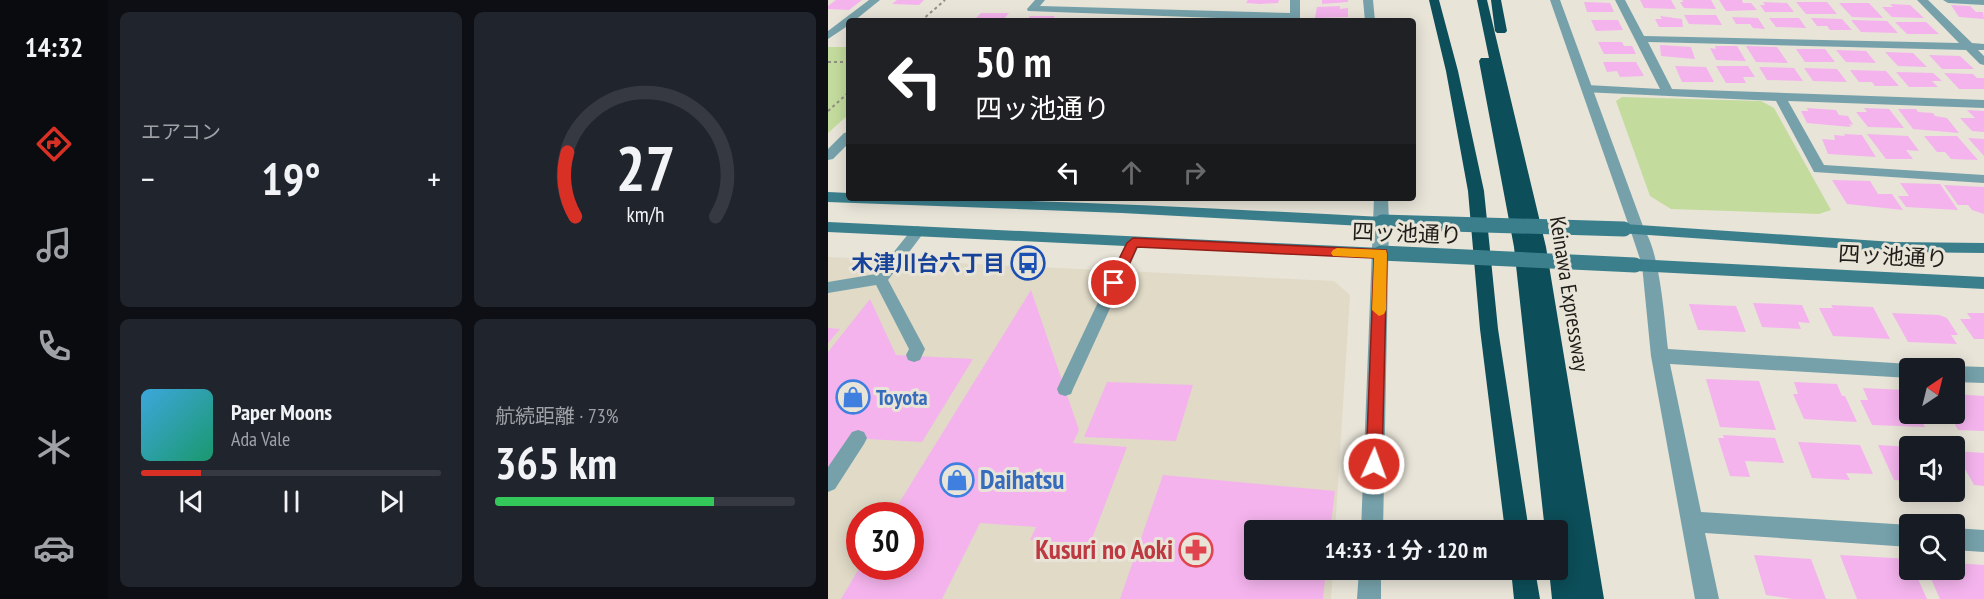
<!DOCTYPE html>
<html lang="ja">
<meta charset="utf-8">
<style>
body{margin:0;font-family:"PT Sans Narrow","Noto Sans JP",sans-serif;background:#20242c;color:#f1f3f6;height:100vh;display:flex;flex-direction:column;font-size:22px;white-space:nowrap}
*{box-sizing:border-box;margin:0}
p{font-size:20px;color:#9ea1a6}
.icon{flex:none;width:33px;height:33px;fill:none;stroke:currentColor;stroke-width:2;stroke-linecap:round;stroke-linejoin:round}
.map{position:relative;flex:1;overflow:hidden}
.details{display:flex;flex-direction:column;gap:12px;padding:12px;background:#0d0f14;width:720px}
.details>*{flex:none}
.hud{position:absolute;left:18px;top:18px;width:570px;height:183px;border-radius:6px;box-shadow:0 3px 15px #0003;background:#202124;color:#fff;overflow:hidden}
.needle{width:39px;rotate:35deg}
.tools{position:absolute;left:1071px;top:358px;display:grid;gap:12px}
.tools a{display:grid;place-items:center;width:66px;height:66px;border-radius:6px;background:#171b24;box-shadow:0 3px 15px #0003;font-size:30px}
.speed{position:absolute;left:18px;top:502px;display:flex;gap:12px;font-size:30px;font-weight:700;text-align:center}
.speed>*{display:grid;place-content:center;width:78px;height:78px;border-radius:50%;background:#171b24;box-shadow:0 3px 15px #0003;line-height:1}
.speed .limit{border:9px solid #d22;background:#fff;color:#111}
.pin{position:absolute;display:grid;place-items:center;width:51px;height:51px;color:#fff;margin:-26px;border:3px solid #fff;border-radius:50%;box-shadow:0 2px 6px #0007}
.me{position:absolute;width:66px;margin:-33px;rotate:2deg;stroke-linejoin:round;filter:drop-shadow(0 0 4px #0008)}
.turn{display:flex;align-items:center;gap:21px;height:126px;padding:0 30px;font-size:27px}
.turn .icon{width:78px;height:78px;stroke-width:2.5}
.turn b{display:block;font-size:42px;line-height:51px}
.lanes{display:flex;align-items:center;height:57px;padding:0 30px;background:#0003;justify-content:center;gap:30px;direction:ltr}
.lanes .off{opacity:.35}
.big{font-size:45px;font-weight:700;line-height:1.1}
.details .widget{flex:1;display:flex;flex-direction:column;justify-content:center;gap:9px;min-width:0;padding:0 21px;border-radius:9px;background:#20242c}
.details .dial{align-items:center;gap:0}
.dial svg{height:156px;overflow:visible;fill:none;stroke:#363941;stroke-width:7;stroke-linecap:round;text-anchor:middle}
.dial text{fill:#f1f3f6;stroke:none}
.song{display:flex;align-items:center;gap:18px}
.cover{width:72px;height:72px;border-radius:9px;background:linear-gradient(135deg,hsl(200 70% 55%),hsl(160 70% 35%))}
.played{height:6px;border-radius:3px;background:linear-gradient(90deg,#d93025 20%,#363941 20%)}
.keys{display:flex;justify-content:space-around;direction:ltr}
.heat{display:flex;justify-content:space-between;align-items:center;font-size:33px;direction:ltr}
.charge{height:9px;border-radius:4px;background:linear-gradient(90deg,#34c759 73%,#363941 0)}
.details .tiles{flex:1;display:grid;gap:12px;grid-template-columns:repeat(2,1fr)}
.trip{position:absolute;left:416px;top:520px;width:324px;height:60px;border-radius:6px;background:#171b24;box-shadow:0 3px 15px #0003;font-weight:700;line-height:60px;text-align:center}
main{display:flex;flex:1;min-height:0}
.dock{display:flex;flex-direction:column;width:108px;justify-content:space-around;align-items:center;background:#090b0e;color:#9ea1a6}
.dock .icon{width:42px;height:42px}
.dock .active{color:#d93025}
.dock b{font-size:27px;color:#f1f3f6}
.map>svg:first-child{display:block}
</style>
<main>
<nav class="dock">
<b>14:32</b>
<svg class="icon active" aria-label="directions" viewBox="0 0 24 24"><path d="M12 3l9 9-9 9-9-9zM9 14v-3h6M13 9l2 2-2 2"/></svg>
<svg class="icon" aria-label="music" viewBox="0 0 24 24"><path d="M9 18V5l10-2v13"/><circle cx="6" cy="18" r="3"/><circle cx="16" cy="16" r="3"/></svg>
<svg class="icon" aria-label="phone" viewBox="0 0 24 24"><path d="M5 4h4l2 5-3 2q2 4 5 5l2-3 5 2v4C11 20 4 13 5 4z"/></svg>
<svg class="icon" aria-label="climate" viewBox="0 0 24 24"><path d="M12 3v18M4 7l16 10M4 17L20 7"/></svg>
<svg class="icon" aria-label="car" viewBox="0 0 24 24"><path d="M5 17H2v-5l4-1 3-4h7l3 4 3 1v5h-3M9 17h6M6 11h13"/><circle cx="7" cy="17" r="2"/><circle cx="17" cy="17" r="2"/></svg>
</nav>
<section class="details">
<div class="tiles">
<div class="widget"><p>エアコン</p>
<div class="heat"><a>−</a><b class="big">19°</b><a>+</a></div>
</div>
<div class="widget dial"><svg viewBox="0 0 100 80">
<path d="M14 69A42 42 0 1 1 86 69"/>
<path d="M14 69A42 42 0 0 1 10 36" stroke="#d93025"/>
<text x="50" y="56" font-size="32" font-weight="700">27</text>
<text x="50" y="72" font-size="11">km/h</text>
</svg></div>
<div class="widget">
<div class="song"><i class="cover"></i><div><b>Paper Moons</b><p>Ada Vale</p></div></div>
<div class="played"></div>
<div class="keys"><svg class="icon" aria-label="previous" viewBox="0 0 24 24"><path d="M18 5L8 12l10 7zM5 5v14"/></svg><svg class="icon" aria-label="pause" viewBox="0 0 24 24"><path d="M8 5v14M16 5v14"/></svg><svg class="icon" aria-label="next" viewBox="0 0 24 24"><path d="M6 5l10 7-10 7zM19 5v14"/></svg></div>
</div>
<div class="widget"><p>航続距離 · 73%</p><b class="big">365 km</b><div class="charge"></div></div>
</div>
</section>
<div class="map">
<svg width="1156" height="599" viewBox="0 0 1156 599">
<rect width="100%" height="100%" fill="#e8e4d8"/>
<path fill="#e0dac7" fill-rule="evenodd" d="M0,257L506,281L522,295L507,531H426V570H505L503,599H0ZM32,516H82V567H32Z"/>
<path fill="#c3dc9d" d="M0,47H21V114L0,133Z
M794,97L933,101L946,108L1003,210L991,214L843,209L822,196L788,101Z"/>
<path fill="#f4b3ed" d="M8,0H34L21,10L0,9V6Z
M69,0H96L91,5L64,4Z
M420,0H451L450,3L432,4L418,3Z
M494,0H520V2L494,4Z
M812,0H843L848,9L816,8Z
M854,0H883L888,9L856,8L852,2H856Z
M891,0H914L915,3H923L929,10L898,11Z
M756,2L782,3L786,12H759Z
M935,2L959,3L966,12H937L932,5H937Z
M968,2H999L1009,14H978Z
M1011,3H1041L1055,18L1024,17Z
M1062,4L1082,5L1096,18L1064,17L1054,7H1065Z
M1123,5L1142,6L1148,12H1155L1156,19L1131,17Z
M512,6V9L520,8V17L487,18L489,7Z
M153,13H181L174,21H145Z
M856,15H888L894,25L861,24Z
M202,16H227L223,21H198Z
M832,16L854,19L855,27H831L827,19H834Z
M904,17L930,18L937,29L925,28L922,24H908Z
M941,18H971L978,28L948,27Z
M983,18L1014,19L1024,30H1002L999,26H989Z
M763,20H790L795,30L768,31Z
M1023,20L1059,21L1070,33L1033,32Z
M1067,22H1098L1111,34H1079Z
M770,42H794L796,46H804L808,54H776Z
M832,45L863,47L867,59L833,56Z
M887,46H909L918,61L888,60L882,48L888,49Z
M918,46L949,47L960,63L928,62Z
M968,49H997L1007,62H977Z
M1008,50L1038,51L1048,63L1018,62Z
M1057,52L1085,53L1099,67L1070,66Z
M1101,55L1132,56L1146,69H1114Z
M775,62H808L816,76L792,77L789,71L779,72Z
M847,66L878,67L886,82H854Z
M888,66H920L927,77H915L918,83H898Z
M931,67L966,68L975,81L939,80Z
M976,68L1009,69L1019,82L985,81Z
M1022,70L1058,71L1071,86H1047L1044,82H1031Z
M1068,72L1105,73L1114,81H1104L1110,87H1081Z
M1116,73L1145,74L1149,78H1156V89H1131Z
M979,108L1008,110L1011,115L1020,116L1025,125L1021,124L1023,127L979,123L973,111H980Z
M1036,108L1061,109L1076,128L1040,127L1028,112H1039Z
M1070,109H1088L1090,112L1105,113L1107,116L1119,118L1131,133L1085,129Z
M1139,110L1156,111V132L1144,131L1132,118H1147Z
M1016,134L1034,135L1048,157L1000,154L994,139L1007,140L1006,135L1017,136Z
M1039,134L1080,136L1091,151L1078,150L1085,159H1058Z
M1096,136H1129L1150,160L1123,159L1117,152H1109Z
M1140,138L1156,139V156Z
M1004,180L1042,181L1050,194H1064L1075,210L1019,204Z
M1072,183L1112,184L1130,210L1078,207L1070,196H1081Z
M1116,185L1156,187V214L1144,210L1140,205H1130Z
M203,290L251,430L245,443L299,447L262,544L202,540L208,527L152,523L114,599H13L32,567H82V516H63Z
M42,299L68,355L145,359L94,442L21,438L0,467V352Z
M925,303L974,305L982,323L970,322L973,329L934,327Z
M861,304L908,306L918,332L870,330Z
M1003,305L1045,307L1062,339L1005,336L991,308H1005Z
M1064,313L1111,315L1119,318L1130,335H1123L1129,344L1080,342Z
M1139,313H1156V339H1146L1132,319H1143Z
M0,328L12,329L0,343Z
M878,379L931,381L948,430L892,427Z
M279,382L365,385L348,441L256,437Z
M966,382L1009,384L1014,396H1017L1029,422L976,419L965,394H970Z
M1035,388L1077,390L1082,399V414H1090L1097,427L1044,425L1032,400H1040Z
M1126,394L1156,396V431L1130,430L1121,414H1126V406H1132Z
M895,435L947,438L956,463L917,461L922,477L902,476L890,438H896Z
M970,442L1032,445L1045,474L1018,473L1022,480L984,478Z
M1050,445L1082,447V481L1066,480Z
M1127,451L1156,453V486L1146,485Z
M335,475L507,491L502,531H426V570H498L495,599H292Z
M1092,492H1128L1131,497L1093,495Z
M926,555L983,559L998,599H965L938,595Z
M1012,555L1082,559V570H1086L1099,599H1029Z
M1126,563L1156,565V599H1112L1099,570H1126Z"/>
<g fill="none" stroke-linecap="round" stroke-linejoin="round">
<path stroke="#918e85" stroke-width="2" stroke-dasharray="3 3" stroke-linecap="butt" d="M93,21L117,0
M0,62H21
M0,111L21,92"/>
<path fill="#76a1aa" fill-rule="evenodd" d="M90,226L97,231L60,280L97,349L92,360L86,362L80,360L78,355L81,349L48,285L0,293V282L48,274L85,228Z
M305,238L312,243L245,389L243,394L237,396L231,394L229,389L298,243Z
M30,430L36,432L39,438L36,444L7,489L0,492V467L24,432Z"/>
<path fill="#76a1aa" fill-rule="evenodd" d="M41,0H52L26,21H21V25L0,39V31Z
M207,0H217L212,6L462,13V0H472V21L200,11L199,9Z
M535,0H545L547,21H537Z
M787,0H797L816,36L1131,43L1089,0H1100L1144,43L1156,44V50H1150L1156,56V65L1152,64L1138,50L820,42L844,89L1156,100V108L960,101L996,165L1156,175V183L986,172L948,101L755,92V86L759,85L832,89Z
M1115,0H1156V5L1120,3Z
M21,132V143L5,159L0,160V149L16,133Z
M546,198H560L561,222L555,531H533Z
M809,224C831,230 837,327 840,349L1082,364L1090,369H1082V378L842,364L873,512L1082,525V547L877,533L891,599H867L823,356L814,265L802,229Z
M1126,366L1156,367V383L1126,382V369H1119Z
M1126,528L1156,530V552L1126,550Z
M531,570H553V599H529Z"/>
<path fill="#76a1aa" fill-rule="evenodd" d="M722,0H732L816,229L814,233L809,234L802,229Z"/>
<path fill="#3b7f8d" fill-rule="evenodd" d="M0,192L21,193V198C199,198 376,208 554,217L561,222L554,227L294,213L0,202Z
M0,222L553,248L558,249L561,253L558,257L553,258L0,232Z
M796,224L1066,242L1156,243V253L1066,252L791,233L789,229Z
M807,259L1156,277V289L807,271L801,269L799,265L801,261Z"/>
<path fill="#0c4e59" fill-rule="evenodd" d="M601,0H611L630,71L656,191L670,329L701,531H677L652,329L640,191L618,71Z
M649,0H659L718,247L776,599H750L726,420L750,599H724L721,570H729V531H717L686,247L651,61L653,58H661Z
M663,0H673L679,31L677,33H669L667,31Z
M683,570H707L712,599H686Z"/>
<path stroke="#3b7f8d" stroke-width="15" d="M554,222L796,229
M553,253L807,265"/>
</g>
<path fill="#d93025" stroke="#8d1f18" stroke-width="1.5" d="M305,238L558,250L559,254L554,464L552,469L546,471L540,469L538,464L546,258L309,247L291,287H281L279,283L299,243Z"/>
<path fill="#f59e0b" d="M509,248L558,250L559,254L558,310L556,314L551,316L544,310L546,258L505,256L503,253L505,250Z"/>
<defs>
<g id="bus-ring" transform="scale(1.725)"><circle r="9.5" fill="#e8e4d8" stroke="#1a4fb4" stroke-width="1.5"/><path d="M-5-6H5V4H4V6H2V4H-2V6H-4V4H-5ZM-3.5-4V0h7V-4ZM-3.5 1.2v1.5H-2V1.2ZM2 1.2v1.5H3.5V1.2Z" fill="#1a4fb4"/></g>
<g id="shop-ring" transform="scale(1.725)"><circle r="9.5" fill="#e8e4d8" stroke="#3f7fe0" stroke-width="1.5"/><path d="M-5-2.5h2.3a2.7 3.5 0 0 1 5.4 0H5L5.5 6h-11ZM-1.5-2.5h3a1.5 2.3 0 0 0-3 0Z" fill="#3f7fe0"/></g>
<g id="pharmacy-ring" transform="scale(1.725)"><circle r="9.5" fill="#e8e4d8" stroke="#e0444e" stroke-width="1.5"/><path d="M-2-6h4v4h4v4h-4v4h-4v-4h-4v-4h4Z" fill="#e0444e"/></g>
</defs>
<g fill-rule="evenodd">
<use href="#bus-ring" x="200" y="263"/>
<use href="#shop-ring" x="25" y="397"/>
<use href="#shop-ring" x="129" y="480"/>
<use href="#pharmacy-ring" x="368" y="550"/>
</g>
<g text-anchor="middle" stroke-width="6" stroke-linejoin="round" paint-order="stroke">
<g font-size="22" fill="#1f1d19" stroke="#e8e4d8">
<text transform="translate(579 233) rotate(2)" y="8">四ッ池通り</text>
<text transform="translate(1065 256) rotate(3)" y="8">四ッ池通り</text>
<text transform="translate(742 294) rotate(81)" y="8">Keinawa Expressway</text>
</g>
<g font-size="22" font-weight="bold" fill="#164399" stroke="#e8e4d8" text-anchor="end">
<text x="177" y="271">木津川台六丁目</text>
</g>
<g font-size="22" font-weight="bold" fill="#366cbe" stroke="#e8e4d8" text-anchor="start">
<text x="48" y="405">Toyota</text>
</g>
<g font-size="27" font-weight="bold" fill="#366cbe" stroke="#e8e4d8" text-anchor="start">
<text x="152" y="489">Daihatsu</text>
</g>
<g font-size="27" font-weight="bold" fill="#be3a42" stroke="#e8e4d8" text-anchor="end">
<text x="345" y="559">Kusuri no Aoki</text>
</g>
</g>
</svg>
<div class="tools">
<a><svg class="needle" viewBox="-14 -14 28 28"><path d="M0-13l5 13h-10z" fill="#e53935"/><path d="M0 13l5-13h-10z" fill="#9ea1a6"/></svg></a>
<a><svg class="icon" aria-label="sound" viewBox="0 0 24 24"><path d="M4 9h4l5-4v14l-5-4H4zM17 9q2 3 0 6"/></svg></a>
<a><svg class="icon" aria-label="search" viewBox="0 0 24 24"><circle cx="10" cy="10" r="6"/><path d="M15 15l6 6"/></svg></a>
</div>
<div class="speed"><div class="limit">30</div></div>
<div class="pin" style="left:286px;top:283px;background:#d93025"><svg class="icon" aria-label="arrive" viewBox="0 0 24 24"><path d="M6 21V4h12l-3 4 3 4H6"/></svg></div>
<svg class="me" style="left:546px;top:464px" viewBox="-20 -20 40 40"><circle r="17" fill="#d93025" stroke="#fff" stroke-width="3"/><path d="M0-11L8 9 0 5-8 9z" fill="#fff"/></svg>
<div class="trip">14:33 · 1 分 · 120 m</div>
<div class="hud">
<div class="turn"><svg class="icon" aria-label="left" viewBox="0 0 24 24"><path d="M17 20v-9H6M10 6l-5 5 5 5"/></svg><div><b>50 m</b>四ッ池通り</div></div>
<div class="lanes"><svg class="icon" aria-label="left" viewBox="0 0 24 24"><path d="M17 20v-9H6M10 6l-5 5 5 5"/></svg><svg class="icon off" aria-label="ahead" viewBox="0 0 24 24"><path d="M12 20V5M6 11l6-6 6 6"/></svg><svg class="icon off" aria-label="right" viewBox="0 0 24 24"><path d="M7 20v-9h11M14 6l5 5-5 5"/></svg></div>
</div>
</div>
</main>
